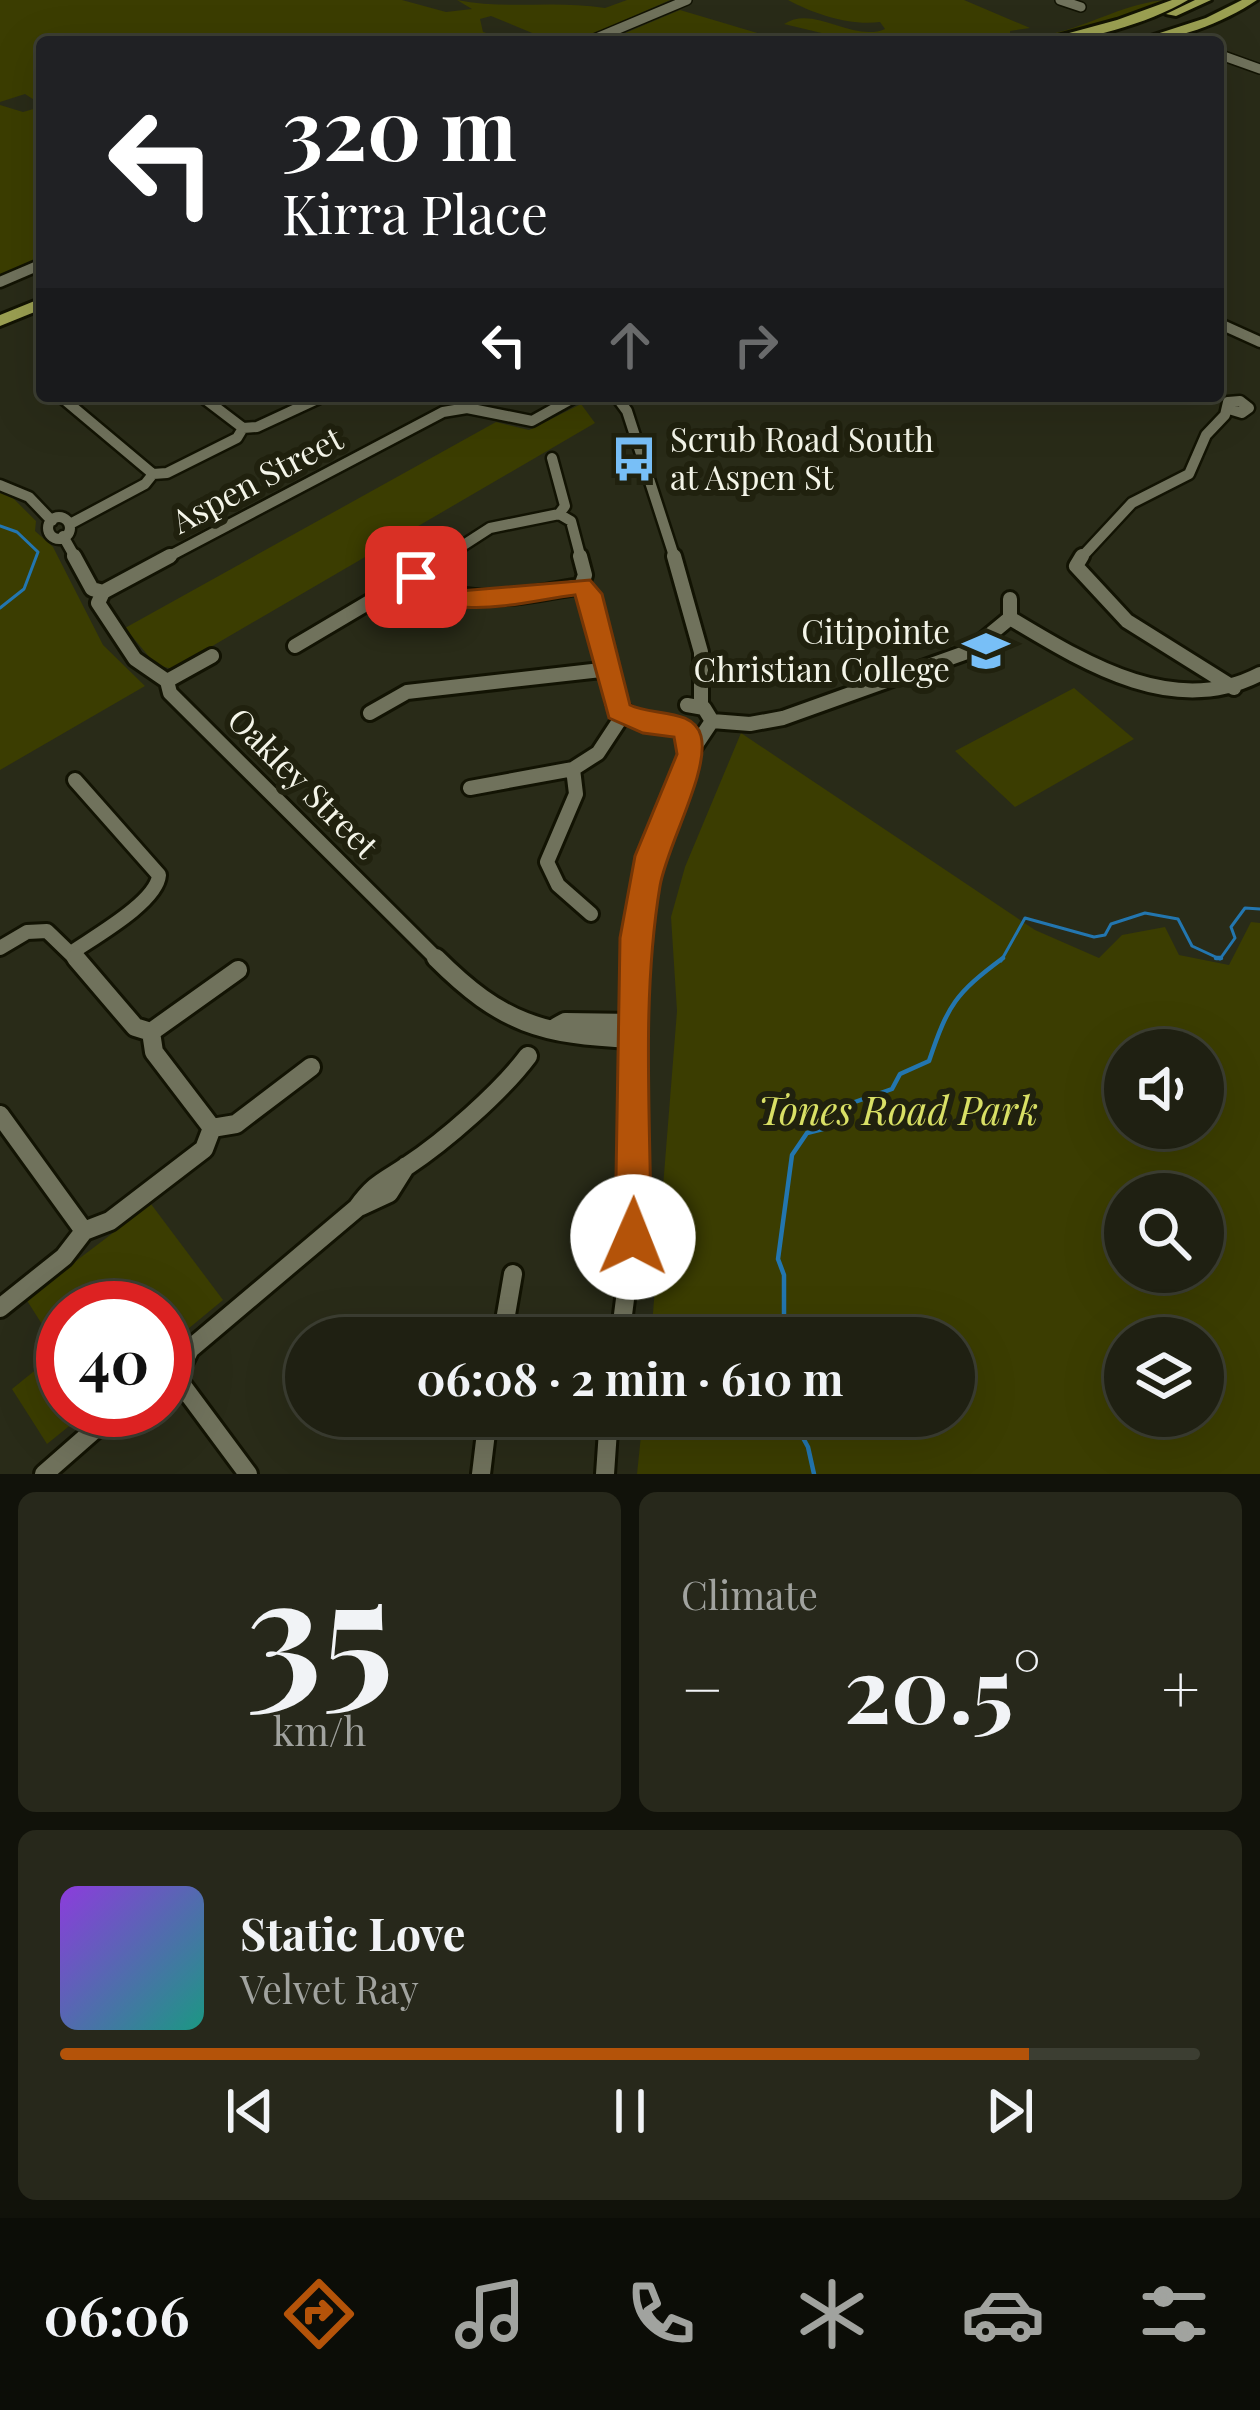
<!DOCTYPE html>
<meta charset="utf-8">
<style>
body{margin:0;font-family:"Playfair Display",serif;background:#27281b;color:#f1f3f6;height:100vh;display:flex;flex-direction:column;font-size:45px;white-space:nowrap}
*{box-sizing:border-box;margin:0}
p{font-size:39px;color:#a1a39f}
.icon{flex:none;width:66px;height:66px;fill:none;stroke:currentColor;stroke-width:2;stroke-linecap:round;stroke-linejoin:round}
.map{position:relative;height:1474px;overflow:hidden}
.details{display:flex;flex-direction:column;gap:18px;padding:18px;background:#11120a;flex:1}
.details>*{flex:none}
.top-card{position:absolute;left:36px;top:36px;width:1188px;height:366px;border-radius:12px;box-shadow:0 12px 48px #0002,0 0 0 3px #3c3e32;background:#202124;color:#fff;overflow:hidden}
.controls{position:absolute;left:1104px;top:1029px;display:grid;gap:24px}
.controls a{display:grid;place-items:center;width:120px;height:120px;border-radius:50%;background:#1f2012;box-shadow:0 12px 48px #0002,0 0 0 3px #3c3e32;font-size:60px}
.speed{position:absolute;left:36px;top:1281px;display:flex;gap:24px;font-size:60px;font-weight:700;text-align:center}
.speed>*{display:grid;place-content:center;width:156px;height:156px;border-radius:50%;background:#1f2012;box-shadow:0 12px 48px #0002,0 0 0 3px #3c3e32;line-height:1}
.speed .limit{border:18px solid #d22;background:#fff;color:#111}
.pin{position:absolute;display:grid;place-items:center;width:102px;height:102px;color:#fff;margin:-51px;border-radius:24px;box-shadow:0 6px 18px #0006}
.me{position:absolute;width:132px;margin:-66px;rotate:1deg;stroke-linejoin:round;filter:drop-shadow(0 0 9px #0008)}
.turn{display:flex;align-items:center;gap:42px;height:252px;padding:0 48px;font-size:54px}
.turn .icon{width:156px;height:156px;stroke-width:2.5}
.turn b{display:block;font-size:84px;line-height:102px}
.lanes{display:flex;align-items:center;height:114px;padding:0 48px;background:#0003;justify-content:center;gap:60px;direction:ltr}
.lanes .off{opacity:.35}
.big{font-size:90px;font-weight:700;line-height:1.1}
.details .tile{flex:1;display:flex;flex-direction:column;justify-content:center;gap:18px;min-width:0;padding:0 42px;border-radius:18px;background:#27281b}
.details .dial{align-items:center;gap:0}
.dial b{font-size:156px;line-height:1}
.song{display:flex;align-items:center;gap:36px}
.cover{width:144px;height:144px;border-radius:18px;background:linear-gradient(135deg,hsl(270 70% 55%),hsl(170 70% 35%))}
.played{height:12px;border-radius:6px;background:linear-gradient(90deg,#b45309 85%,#3c3e32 85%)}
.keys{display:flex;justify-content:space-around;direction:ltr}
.heat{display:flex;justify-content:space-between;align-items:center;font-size:66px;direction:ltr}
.details .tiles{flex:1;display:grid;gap:18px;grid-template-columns:1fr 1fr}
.tile:last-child{grid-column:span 2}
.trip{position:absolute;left:285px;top:1317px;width:690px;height:120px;border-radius:60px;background:#1f2012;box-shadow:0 12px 48px #0002,0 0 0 3px #3c3e32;font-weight:700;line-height:120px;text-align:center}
.dock{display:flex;height:192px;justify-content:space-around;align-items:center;background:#0c0d07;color:#a1a39f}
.dock .icon{width:84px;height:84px}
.dock .selected{color:#b45309}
.dock b{font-size:54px;color:#f1f3f6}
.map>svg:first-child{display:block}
</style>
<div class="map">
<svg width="1260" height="1474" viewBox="0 0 1260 1474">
<rect width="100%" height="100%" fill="#292b18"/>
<path fill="#3b3d01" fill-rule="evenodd" d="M0,0H402L446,12L472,9L457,0C506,10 553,0 605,8L627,0H670L575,42H554L491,16L480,19L483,32L517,42H383L384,37L337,33L326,39L353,42H42V73L35,84L42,89V259L0,276V105L23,112L37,108L36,101L25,94L0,102Z
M788,0H964L1030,28L1010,31V35C1064,46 1117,0 1171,0L1084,30L1026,42H859L784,24C814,4 853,43 885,29L880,22C850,26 814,14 788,0Z
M680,10L787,42H604Z
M581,404L595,423L173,669L156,665L125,628L496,422L529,430Z
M0,493L13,498L36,521L35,531L53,547L103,645L145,686L0,770Z
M1074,688L1134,739L1015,807L955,751Z
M741,733L1035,930L1099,958L1122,935L1165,927L1179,955L1229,965L1251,922L1260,923V1474H637L643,1416H954V1338H651L677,1011L671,917L685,867ZM1125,1050H1203V1128H1125ZM1125,1194H1203V1272H1125ZM1125,1338H1203V1416H1125Z
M151,1204L223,1300L165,1348V1308H63V1410H89L47,1444L12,1389L59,1351L26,1299Z"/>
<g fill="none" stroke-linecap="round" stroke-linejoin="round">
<path stroke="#2376af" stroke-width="3" d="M0,526L17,532L38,552L24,589L0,608
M1001,961L1025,918L1094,937L1105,935L1111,924L1145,913L1178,919L1192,946L1220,959L1235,938L1231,927L1245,908L1260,909"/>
<path stroke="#2376af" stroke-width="4.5" d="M1216,958H1221
M784,1338V1275L778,1259L792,1155L807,1133L839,1125L849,1104L892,1089L900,1074L929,1061C948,1004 956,993 1003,958
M791,1416L808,1447L814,1474"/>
<g stroke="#121303" stroke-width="12">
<path id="minor-far3" d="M1060,0L1081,7
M587,42L687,0
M1218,54L1260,69"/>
</g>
<g stroke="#121303" stroke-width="15">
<path id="minor-far2" d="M0,282L42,264
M1218,323L1260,342
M60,396L153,474
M201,396L243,428
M616,396L627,411L675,559
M552,458L565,506L559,514
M0,485L29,497L52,521
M48 528a11 11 0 1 1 22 0a11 11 0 1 1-22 0Z
M72,523L145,484L153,474L167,473L237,438L243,428L257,427L324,396
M63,536L76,559
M164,559L443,412L467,408L532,421L577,396
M442,559L490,528L559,514L571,521L581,559
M1080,559L1132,503L1189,474L1206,435L1225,415L1228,402L1240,401L1249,408L1242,413L1229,409"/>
</g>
<g stroke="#121303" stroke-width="20">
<path id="minor-far1" d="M74,556L92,589L103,592L98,603L135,659L167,681L170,693L439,961
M580,556L585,575L581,586L590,594L614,704L643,723L677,725
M674,556L701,652V706
M1082,556L1076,566L1127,621L1234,688
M416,577C468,611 524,595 581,586
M103,592L170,556
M1010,618C1085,663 1174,719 1260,674
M295,646L447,556
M167,681L212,656
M370,713L407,692L610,669
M712,721L750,724L783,718L970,651L1010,618V599
M573,769L576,794L547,862L558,885L591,914
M470,788L573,769L598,753L623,715
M0,948L27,932L47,931L78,961
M71,953C94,937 157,902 159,875L75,780
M636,961L644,876L690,754L712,721L704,708L687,705"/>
</g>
<g stroke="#121303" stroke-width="24">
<path id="minor" d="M436,958C502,1024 542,1035 633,1039
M556,1027L565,1022L634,1023
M151,1032L238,970
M0,1115L84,1231
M212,1128L236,1124L311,1067
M361,1206L389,1193L406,1166
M0,1308L64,1257L84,1231L110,1221L204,1149L212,1128L154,1052L151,1032L135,1027L76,958
M502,1338L513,1274
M620,1338L633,1237L637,958
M176,1377L248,1474
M165,1380L176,1377L190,1349L357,1208C375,1183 383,1182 407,1166C445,1141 501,1092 528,1056
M44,1474L117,1410
M481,1474L488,1416
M605,1474L609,1416"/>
</g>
<g stroke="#121303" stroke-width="6">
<path id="highway" d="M1172,0H1188C1147,24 1084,42 1036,42L1117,20Z
M1195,0H1211L1176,16L1166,14Z
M1242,0H1257C1223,23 1173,42 1132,42L1206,18Z
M42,298V309L0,326V315Z"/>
</g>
<use href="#minor-far3" stroke="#70725c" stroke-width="9"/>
<use href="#minor-far2" stroke="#70725c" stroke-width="10"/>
<use href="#minor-far1" stroke="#70725c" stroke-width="14"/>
<use href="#minor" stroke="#70725c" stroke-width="18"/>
<use href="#highway" fill="#9ba052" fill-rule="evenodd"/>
</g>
<path fill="#b45309" stroke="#753606" stroke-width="3" d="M416,569L460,591L590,580L602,594L630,705C652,716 694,708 701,736C710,771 667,845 660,886C641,1000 651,1121 651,1237L646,1249L633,1255L620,1249L615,1237L620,938L635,856L677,754L674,737L643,733L609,718L575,595C522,601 441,628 404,577L407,571Z"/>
<defs>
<g id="bus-bare" transform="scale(3.6)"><path d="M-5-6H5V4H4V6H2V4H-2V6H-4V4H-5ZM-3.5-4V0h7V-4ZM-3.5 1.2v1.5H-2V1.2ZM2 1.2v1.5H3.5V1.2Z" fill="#78bff7" stroke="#20210e" stroke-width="2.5" paint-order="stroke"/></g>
<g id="school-bare" transform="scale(3.6)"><path d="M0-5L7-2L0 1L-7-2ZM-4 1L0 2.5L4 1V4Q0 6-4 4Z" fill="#78bff7" stroke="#20210e" stroke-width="2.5" paint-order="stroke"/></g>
</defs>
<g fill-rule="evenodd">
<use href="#bus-bare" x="634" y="459"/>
<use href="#school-bare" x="986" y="651"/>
</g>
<g text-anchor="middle" stroke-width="12" stroke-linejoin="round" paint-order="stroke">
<g font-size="33" fill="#f4f5e9" stroke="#20210e" text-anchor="start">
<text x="670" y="452">Scrub Road South<tspan x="670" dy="38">at Aspen St</tspan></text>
<text x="950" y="644" text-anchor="end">Citipointe<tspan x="950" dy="38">Christian College</tspan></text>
</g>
<g font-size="33" fill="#f4f5e9" stroke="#20210e">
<text transform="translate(257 480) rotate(-28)" y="12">Aspen Street</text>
<text transform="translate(303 783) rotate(45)" y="12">Oakley Street</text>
</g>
<g font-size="39" font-style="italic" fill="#d9e065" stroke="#20210e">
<text x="898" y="1125">Tones Road Park</text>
</g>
</g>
</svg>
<div class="controls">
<a><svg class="icon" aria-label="sound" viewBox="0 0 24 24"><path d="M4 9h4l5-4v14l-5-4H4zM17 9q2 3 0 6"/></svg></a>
<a><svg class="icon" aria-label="search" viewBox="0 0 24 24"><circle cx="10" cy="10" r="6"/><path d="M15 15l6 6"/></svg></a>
<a><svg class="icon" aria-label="layers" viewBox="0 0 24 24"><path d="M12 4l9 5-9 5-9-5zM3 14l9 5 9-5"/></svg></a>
</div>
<div class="speed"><div class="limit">40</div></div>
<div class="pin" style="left:416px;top:577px;background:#d93025"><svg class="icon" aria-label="arrive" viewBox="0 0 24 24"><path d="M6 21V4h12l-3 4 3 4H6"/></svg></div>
<svg class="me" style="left:633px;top:1237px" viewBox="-20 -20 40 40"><circle r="19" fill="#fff"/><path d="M0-13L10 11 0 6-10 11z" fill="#b45309"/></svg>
<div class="trip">06:08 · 2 min · 610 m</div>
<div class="top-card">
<div class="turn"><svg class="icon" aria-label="left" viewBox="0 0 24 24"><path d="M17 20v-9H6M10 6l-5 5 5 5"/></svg><div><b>320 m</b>Kirra Place</div></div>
<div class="lanes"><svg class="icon" aria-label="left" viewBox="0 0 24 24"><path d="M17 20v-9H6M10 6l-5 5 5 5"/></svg><svg class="icon off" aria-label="ahead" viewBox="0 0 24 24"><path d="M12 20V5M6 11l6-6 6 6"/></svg><svg class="icon off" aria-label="right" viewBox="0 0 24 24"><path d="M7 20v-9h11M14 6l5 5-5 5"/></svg></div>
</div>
</div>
<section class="details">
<div class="tiles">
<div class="tile dial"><b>35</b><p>km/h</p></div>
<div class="tile"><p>Climate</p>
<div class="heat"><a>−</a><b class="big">20.5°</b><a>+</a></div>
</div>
<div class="tile">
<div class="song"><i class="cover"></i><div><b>Static Love</b><p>Velvet Ray</p></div></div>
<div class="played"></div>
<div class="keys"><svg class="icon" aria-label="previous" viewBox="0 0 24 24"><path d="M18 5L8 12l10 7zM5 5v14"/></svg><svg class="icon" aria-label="pause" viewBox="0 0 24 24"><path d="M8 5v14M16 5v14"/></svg><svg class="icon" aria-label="next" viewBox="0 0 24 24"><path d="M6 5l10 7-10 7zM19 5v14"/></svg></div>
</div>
</div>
</section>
<nav class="dock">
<b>06:06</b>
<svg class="icon selected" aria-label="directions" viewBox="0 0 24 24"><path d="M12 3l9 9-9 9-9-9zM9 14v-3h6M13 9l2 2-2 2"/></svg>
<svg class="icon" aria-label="music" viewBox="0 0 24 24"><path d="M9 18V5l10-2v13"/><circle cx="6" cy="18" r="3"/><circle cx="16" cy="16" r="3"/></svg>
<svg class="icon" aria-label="phone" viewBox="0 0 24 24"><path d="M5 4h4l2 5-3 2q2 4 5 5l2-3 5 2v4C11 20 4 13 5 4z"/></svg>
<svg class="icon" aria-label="climate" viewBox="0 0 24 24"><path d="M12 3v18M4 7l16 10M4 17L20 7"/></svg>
<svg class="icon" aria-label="car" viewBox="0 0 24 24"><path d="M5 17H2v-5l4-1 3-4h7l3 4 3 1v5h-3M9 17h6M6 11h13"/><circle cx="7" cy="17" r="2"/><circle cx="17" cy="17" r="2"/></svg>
<svg class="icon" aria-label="filters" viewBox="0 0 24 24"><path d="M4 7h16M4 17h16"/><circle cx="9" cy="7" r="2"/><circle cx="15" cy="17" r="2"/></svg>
</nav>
